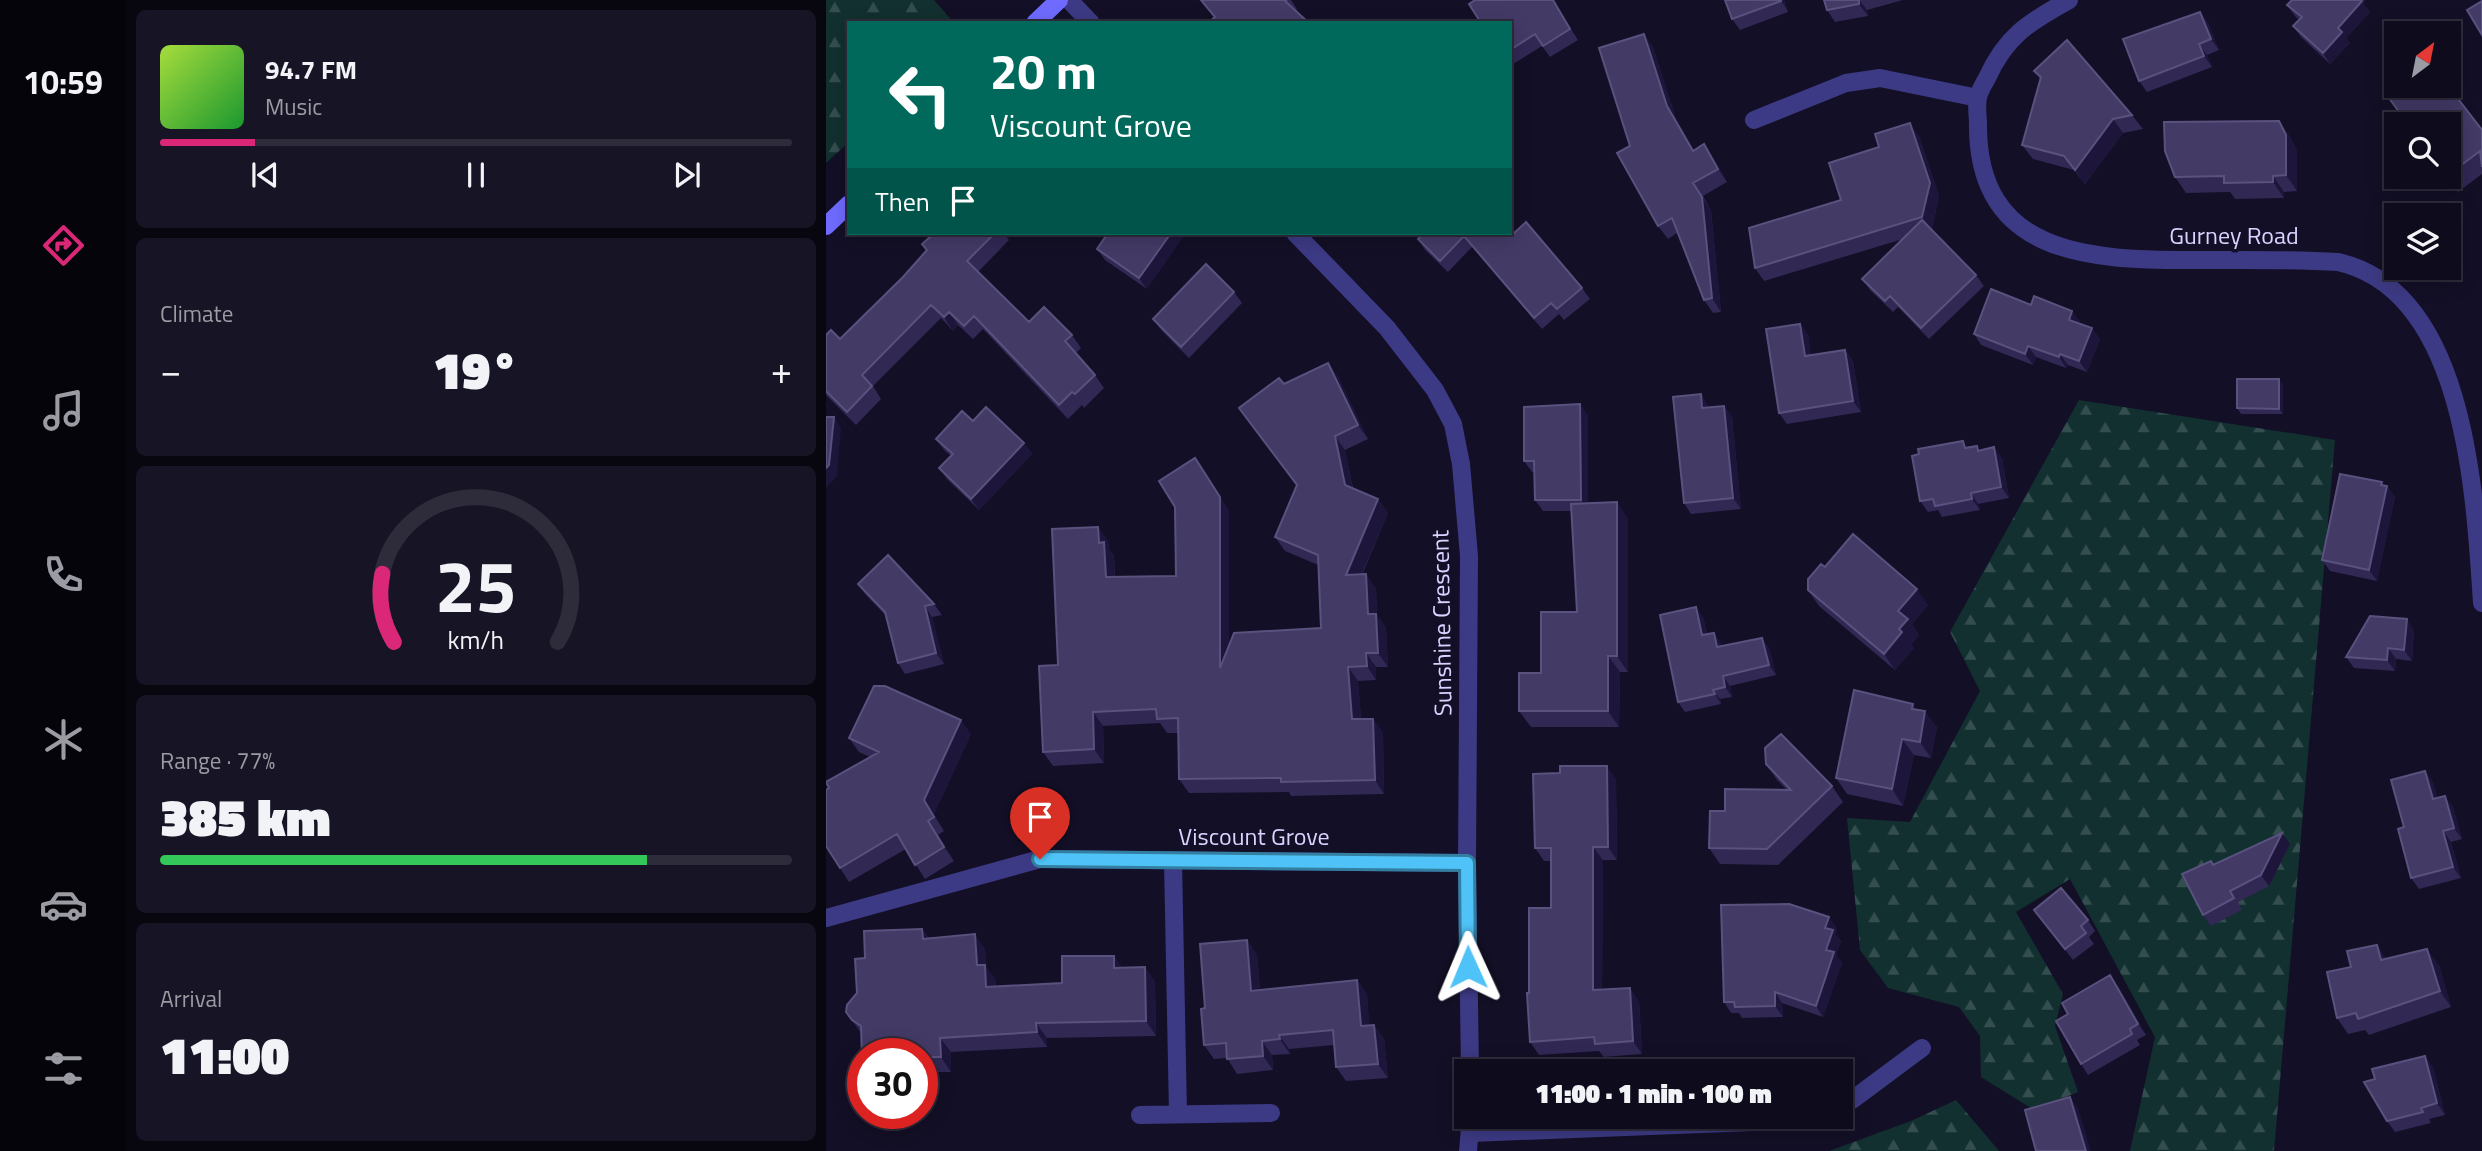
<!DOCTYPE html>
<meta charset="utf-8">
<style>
body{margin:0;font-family:"Titillium Web",sans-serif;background:#171425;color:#f1f3f6;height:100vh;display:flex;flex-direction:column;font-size:26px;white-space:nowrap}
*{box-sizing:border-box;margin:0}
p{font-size:23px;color:#9b9ba3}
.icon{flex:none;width:38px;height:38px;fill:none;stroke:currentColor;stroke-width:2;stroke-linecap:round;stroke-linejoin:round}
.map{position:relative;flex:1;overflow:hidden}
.panel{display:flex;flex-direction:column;gap:10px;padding:10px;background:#08060f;width:700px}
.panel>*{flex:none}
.guide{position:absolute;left:21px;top:21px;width:665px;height:214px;border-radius:0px;box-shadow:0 4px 18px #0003,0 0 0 2px #2e2b3b;background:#00695c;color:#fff;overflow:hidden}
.needle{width:46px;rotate:32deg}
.fabs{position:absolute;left:1558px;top:21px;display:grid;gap:14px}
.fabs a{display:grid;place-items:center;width:77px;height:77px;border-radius:0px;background:#0e0b1c;box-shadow:0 4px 18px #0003,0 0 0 2px #2e2b3b;font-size:35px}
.speed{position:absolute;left:21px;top:1038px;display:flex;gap:14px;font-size:35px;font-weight:700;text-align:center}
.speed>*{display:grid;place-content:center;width:91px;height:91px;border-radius:50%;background:#0e0b1c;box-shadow:0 4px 18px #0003,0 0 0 2px #2e2b3b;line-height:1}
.speed .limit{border:10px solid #d22;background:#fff;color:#111}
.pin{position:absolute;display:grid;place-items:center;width:60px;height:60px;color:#fff;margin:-72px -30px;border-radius:50% 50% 50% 0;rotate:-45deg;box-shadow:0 0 7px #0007}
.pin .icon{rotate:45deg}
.me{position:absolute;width:77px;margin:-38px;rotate:359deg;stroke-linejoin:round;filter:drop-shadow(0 0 5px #0008)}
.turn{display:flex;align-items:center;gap:24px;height:147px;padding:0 28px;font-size:32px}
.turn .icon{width:91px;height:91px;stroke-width:2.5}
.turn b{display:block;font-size:49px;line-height:60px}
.then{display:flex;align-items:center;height:66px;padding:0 28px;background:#0003;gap:14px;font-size:26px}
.big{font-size:52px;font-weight:800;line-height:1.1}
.panel .tile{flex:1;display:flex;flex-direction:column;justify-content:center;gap:10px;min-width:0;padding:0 24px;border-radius:10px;background:#171425}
.panel .dial{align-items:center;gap:0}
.dial svg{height:182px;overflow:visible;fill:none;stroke:#2e2b3b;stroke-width:7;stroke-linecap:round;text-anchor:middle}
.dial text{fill:#f1f3f6;stroke:none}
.song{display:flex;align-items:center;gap:21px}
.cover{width:84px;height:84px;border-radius:10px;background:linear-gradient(135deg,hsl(80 70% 55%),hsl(130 70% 35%))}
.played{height:7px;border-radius:4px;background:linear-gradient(90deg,#db2777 15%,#2e2b3b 15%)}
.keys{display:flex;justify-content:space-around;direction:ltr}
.heat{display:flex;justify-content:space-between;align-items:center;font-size:38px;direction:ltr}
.charge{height:10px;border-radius:5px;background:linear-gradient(90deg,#34c759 77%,#2e2b3b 0)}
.trip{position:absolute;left:628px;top:1059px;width:399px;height:70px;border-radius:0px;background:#0e0b1c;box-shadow:0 4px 18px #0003,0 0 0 2px #2e2b3b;font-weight:800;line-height:70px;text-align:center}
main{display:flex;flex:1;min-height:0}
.menu{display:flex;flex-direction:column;width:126px;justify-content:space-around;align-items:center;background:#06040b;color:#9b9ba3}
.menu .icon{width:49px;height:49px}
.menu .active{color:#db2777}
.menu b{font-size:32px;color:#f1f3f6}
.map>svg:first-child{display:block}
</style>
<main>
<nav class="menu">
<b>10:59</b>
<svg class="icon active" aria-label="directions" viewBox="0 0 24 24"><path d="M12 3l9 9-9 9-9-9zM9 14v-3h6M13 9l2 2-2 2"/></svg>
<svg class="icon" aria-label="music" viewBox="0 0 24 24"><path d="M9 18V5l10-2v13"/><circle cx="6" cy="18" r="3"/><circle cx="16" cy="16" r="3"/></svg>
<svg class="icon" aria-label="phone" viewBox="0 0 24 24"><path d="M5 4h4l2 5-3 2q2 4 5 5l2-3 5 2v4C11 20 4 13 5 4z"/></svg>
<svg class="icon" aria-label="climate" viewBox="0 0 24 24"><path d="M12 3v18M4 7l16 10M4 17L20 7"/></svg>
<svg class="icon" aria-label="car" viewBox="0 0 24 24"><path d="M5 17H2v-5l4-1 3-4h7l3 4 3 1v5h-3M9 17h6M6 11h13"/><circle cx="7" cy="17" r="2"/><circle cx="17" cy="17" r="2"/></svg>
<svg class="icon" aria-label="filters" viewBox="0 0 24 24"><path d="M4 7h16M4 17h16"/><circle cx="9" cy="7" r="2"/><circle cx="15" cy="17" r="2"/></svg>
</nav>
<section class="panel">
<div class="tile">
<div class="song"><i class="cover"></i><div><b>94.7 FM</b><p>Music</p></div></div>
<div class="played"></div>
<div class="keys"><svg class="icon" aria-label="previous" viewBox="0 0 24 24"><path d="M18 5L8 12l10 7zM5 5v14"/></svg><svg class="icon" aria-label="pause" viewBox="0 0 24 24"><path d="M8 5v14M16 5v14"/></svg><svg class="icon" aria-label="next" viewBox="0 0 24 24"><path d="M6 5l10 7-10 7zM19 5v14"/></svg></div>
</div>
<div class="tile"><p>Climate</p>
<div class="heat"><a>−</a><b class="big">19°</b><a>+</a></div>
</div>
<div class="tile dial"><svg viewBox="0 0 100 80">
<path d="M14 69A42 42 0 1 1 86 69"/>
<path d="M14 69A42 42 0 0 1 9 39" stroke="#db2777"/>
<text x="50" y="56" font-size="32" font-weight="700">25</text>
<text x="50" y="72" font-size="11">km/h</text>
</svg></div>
<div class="tile"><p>Range · 77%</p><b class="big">385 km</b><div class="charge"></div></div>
<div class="tile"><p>Arrival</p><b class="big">11:00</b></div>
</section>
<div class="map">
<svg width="1656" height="1151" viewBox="0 0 1656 1151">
<defs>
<pattern id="forest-firs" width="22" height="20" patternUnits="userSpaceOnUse" patternTransform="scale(1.75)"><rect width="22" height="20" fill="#12302f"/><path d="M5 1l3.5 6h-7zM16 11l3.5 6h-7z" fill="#344d4e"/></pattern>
</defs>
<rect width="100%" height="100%" fill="#130f26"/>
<path fill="url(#forest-firs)" d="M0,0H108L128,23H23V142L0,163Z
M1253,400L1509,440L1448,1151H1304L1329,1037L1244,879L1190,912L1237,994L1229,1026L1252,1092L1208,1110L1155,1077L1154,1036L1133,1007L1062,988L1034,950L1021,818L1084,822L1154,691L1124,632Z
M1130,1100L1173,1151H1003L1085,1121Z"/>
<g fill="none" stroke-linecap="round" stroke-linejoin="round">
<path stroke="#3d3a85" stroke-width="18" d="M347,861L352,1114
M0,918L214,859
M314,1115L445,1113"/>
<path stroke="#3d3a85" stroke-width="18" d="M243,0L265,23
M1243,0C1203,22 1180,36 1161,78C1158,84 1153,91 1152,98C1150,106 1152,116 1152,124C1151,255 1263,260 1364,260C1413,260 1463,259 1512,262C1641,291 1649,498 1656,603
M928,120L1020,83L1054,78L1152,98
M469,233L561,328L609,390L627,424L635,464L643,556L641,863L644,1071
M214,859L641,863
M1015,1104L1026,1100L1096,1048
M645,1133L952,1121L975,1116
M642,1151L645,1116"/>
<path stroke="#6f6bff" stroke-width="18" d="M209,23L233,0
M0,226L23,204"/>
</g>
<path fill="#312854" d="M374,0H465L471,9L469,10L388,17Z
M727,0L752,40L724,57L716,46L684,66V23Z
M899,0H958L962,12L914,30L906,19Z
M998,0H1077L1041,10L1042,16L1009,22L1001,10Z
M1466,0H1540L1537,3L1544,12L1520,38L1524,43L1504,64L1475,37L1467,26L1473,20L1469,16L1461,5Z
M1374,12L1382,23L1393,50L1381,55L1386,67L1321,92L1313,81Z
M827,47L850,119L868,150L887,158L901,182L877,196L885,210L895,312L887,313L878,300L851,233L842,239L832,226L804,146Z
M1208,71L1306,115L1317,129L1297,133L1259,184L1248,170L1207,159L1196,145L1214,79Z
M1557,90L1620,95L1656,130V174L1632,192L1621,177H1622V124H1582Z
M1453,121L1464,137L1471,151V191L1458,192V198L1409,199L1404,192L1360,193L1349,177Z
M1093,136L1113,196L1106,230L1150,275L1158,286L1103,339L1072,307L1067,312L1044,290L1036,279L1077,239L938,281L929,268L1015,200Z
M99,233H178L183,240L152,272L203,322L246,335L255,348L250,353L269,375L278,388L258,408L256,405L242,419L157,329L147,339L132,325L127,331L115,318L47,386L55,399L30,425L0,395V335L14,339L77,277L101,251L96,244L102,238Z
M282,233L321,289L279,260L271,249Z
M684,233L756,288L764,299L738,320L733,314L716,329L646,247L622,272L599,250L592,239Z
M408,292L416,303L363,358L335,330L327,319Z
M1205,305L1246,311L1254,322V324L1274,339L1261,372L1242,365L1240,368L1210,357L1207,365L1155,345L1148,334Z
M974,324L982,335L985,355L1019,350L1027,361L1035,412L961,424L953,413Z
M502,363L512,377L542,439L519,450L527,488L552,499L562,513L536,575L550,588L551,615L560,628L562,667H550V680L532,681L535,719H547L557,733L558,794L465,796L463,792L363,793L353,779V733H341L334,723L277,726L278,763L227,766L217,752L232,665L272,527L282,541L283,549L288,556L289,577L350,576L369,458L403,511V645L495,628L492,565L459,551L449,537L471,486L413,408L458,384Z
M1457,385V414H1415L1411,408Z
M875,394L882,407L898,406L906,417L915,509L865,514L858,503Z
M762,415V503L802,518V672H794L793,727H705L693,711L751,612L746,511H717L709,500L708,472H706L698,461Z
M147,421L198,443L206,454L153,510L121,479L113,468L125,456L118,450L110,439Z
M1142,448L1154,450L1176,458L1183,498L1152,504L1154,510L1116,517L1112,510L1102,512L1094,501Z
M1558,486H1561L1569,497L1551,581L1504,571L1496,560Z
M999,567L1102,605L1086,624L1093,635L1085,645L1088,648L1069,670L993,606L982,590Z
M32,584L108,604L116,615L106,617L118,664L79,674L72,663L60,616L40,595Z
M877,617L881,634L895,643V646L936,638L943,648L950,675L904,686L906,697L894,699L895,704L859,712L852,702Z
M1588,630L1586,661L1570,659L1569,671L1528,668L1520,657Z
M1091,710L1111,727L1105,758L1088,755L1077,806L1021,794L1010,778Z
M145,734L108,814L118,831L112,835L128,861L99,879L80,849L23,882L14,868L44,757L33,752L23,738Z
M940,764L1006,786L1017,802L952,865L894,864L883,848L899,811L961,790L951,780Z
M1599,771L1607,782L1611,798L1627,807L1636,839L1625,842L1635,878L1593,889L1585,878L1578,827Z
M790,779L791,860H777L776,989L813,1001L816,1054L778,1057L773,1051L713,1055L704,1042L703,993L725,908V861H718L709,848Z
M1464,844L1443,886L1412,902L1416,910L1385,926L1377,915L1385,861L1387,865Z
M1208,910L1262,920L1269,931L1263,937L1268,944L1247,960Z
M1011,928L1009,934L1015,941L1010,955L1016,963L997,1017L956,1003L957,1017L916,1018L913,1013H905L898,1002Z
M96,929L103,938L159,949L160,967L169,979L170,987L236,983L288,956L296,968L319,967L329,982L330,1036L221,1038V1047L125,1052V1072H96V1054L35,1033L20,1012L31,993Z
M421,940L431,955L434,990L531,980L541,994L543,1025H548L558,1039L562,1078L520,1081L510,1067L508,1045L463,1049L464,1054L446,1055L447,1070L411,1074L401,1058L388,1059L378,1045L379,1008Z
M1561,959L1613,965L1625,1007L1543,1035L1539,1030L1522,1034L1511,1018Z
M1292,986L1320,1035L1311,1040L1314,1045L1262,1075L1255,1064Z
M1607,1067L1619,1115L1603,1119L1605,1123L1569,1132L1561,1121L1549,1079Z"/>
<path fill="#1d163a" d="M955,0H958L962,12Z
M1033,0L1041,10L1042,16L1033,4Z
M1533,0H1540L1537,3L1544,12L1520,38L1524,43L1504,64L1497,53L1512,28Z
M1374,12L1382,23L1393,50L1385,39Z
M818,34L827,47L850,119L876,164L867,151L841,106Z
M1373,44L1381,55L1386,67L1378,56Z
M1287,119L1297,133L1259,184L1249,170Z
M1453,121L1464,137L1471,151V191L1460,175Z
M1084,123L1093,136L1113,196L1106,230L1096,217Z
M878,144L887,158L901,182L892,169Z
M1447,176L1458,192V198L1447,182Z
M867,183L885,210L895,312L886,298Z
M345,233H360L321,289L313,278Z
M1246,311L1254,322L1251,331L1243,320Z
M123,312L132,325L127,331L118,317Z
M974,324L982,335L987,367L979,356Z
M1266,328L1274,339L1261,372L1253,361Z
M1202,346L1210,357L1207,365L1199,354Z
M1019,350L1027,361L1035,412L1027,401Z
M1234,354L1242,365L1240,368L1233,357Z
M502,363L512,377L542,439L532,425Z
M1453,379L1457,385V414L1453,409Z
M875,394L882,405L884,419L876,408Z
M754,404L762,415V511L755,500Z
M898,406L906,417L915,509L907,498Z
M8,417L15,428L11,476L0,488V468Z
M509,436L519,450L529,499L519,485Z
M198,443L206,454L153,510L145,499Z
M1168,447L1176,458L1183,498L1175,487Z
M369,458L403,511V682L394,668Z
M1556,482L1560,489L1561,486L1569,497L1551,581L1543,570Z
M1145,493L1152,504L1154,510L1146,499Z
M552,499L562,513L529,589L520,575Z
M791,502L802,518V672L791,656Z
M272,527L282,541L283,549L288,556L289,591L280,577L273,543Z
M540,574L550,588L551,615L560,628L562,667L552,653L542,614Z
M1091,589L1102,605L1086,624L1093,635L1085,645L1088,648L1069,670L1058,654L1073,629L1072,611Z
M99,606L106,617L118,664L110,653Z
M870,607L877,617L883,645L876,635Z
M1581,619L1588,630L1586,661L1578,650Z
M888,633L895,643L897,657L891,647Z
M936,638L943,648L950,675L943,665Z
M1562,648L1570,659L1569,671L1561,660Z
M540,653L550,667V680L541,666Z
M782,656L794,672L793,727L782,711Z
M522,667L532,681L536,733L526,719Z
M897,676L904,686L906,697L899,687Z
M887,690L894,699L895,704L889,694Z
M1087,704L1098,719L1099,711L1111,727L1105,758L1094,742L1086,709Z
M267,712L277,726L278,763L268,749Z
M547,719L557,733L558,794L549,780Z
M135,720L145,734L108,814L118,831L98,800Z
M1076,739L1088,755L1077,806L1066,789Z
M781,766L790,779L791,860L782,847Z
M1599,771L1607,782L1615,810L1607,799Z
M1619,796L1627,807L1636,839L1628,828Z
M102,821L112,835L128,861L118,847Z
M1617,831L1625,842L1635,878L1627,867Z
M1456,833L1464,844L1443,886L1435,875Z
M767,847L777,860L776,1003L767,990Z
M1003,917L1011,928L1009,934L1015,941L1010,955L1016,963L997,1017L990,1006L1000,950L999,928Z
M96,929L107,944L97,939Z
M149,934L159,949L160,967L169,979L170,1002L160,987L151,965Z
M421,940L431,955L435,1005L425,991Z
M1551,945L1562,961L1555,960Z
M1601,949L1613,965L1625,1007L1614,991Z
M288,956L298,970L288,968Z
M319,967L329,982L330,1036L320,1021Z
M1284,975L1292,986L1320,1035L1312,1024Z
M531,980L541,994L545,1040L535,1026Z
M804,988L813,1001L816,1054L807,1041Z
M949,992L956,1003L957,1017L949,1006Z
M210,1023L221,1038V1047L211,1032Z
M548,1025L558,1039L562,1078L552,1064Z
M453,1035L463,1049L464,1054L454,1039Z
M114,1038L125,1052V1072L115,1057Z
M436,1041L446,1055L447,1070L437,1056Z
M1599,1056L1607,1067L1619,1115L1611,1103Z
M1244,1097L1252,1108L1265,1151H1260Z"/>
<path fill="#433a66" stroke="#5a527e" stroke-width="2" d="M375,0H461L459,1L483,23H384L383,22L389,17Z
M649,0H727L744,29L717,46L709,34L684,50V23H655L643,4Z
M899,0H955V1L906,19Z
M998,0H1033V4L1001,10Z
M1466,0H1535L1536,1L1512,28L1516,32L1497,53L1467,26L1476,17L1461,5Z
M1656,1V35L1641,10Z
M1374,12L1385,39L1373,44L1378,56L1313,81L1297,39Z
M818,34L841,106L867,151L878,144L892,169L867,183L876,197L886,298L878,300L846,218L832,226L791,153L804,146L773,48Z
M1241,40L1306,115L1287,119L1249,170L1238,156L1196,145L1215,77L1208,71Z
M1570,80V86H1613L1620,95L1626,91L1656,130V167L1654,151L1622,175V124H1582L1557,90Z
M1453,121L1460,135V175L1447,176V182L1398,183V176L1349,177L1339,151L1338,122Z
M1084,123L1104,183L1096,217L929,268L923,228L1015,200L1003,163L1053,147L1049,134Z
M1096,220L1150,275L1095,328L1064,296L1059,301L1036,279Z
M700,222L756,288L731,309L725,303L708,318L638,236L614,261L592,239L598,233H684V231L687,234Z
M99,233H169L141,261L203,322L218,307L246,335L239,341L269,375L249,394L246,392L233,405L148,316L138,326L123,312L118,317L105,305L36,375L46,386L21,412L0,391V335L5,330L14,339L77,277L101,250L96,244L104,237Z
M282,233H345L313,278L271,249Z
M380,264L408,292L355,347L327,319Z
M1165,289L1205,305L1208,296L1246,311L1243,320L1266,328L1253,361L1234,354L1233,357L1202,346L1199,354L1148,334Z
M974,324L979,356L1019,350L1027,401L953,413L940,329Z
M502,363L532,425L509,436L519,485L552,499L520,575L540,574L542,614H550L552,653H540L541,666L522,667L526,719H547L549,780L455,782V778L353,779L352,718L331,719L330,709L267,712L268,749L217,752L213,666L232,665L226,529L272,527L273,543L278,542L280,577L350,576L349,507L333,481L369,458L394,497V668L408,633L495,628L492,555L449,537L471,485L413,408L453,378L458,384Z
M1411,379H1453V409L1411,408Z
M875,394L876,408L898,406L907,498L858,503L847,397Z
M754,404L755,500H709L708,461H698V407Z
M160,407L198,443L145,499L113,468L127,454L110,439L136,411L147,421Z
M0,417H8L3,465L0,468Z
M1137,441L1139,448L1151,446L1152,451L1168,447L1175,487L1145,493L1146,499L1109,506L1107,499L1094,501L1086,456L1093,454L1092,449Z
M1514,474L1556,482L1555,485L1561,486L1543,570L1496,560Z
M791,502V656H782V711H693V673H715V612H751L745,504Z
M1027,534L1091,589L1072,611L1082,619L1073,629L1076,632L1058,654L982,590V579L995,564L999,567Z
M62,555L108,604L99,606L110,653L72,663L59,612L32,584Z
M870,607L876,635L888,633L891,647L936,638L943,665L897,676L899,687L887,690L889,694L852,702L834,615Z
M1544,616L1581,619L1578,650L1562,648L1561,660L1520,657Z
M48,686H59L135,720L98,800L108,817L102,821L118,847L89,865L71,834L14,868L0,846V790L3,788L0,782L53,752L23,738Z
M1028,690L1087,704L1086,709L1099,711L1094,742L1076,739L1066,789L1010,778Z
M955,734L1006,786L941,849L883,848L884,811H899V789L965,790L940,764L939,748Z
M734,766H781L782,847H767V990L804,988L807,1041L769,1044L768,1037L704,1042L701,993H703V908H725V848H709L707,774L734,773Z
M1599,771L1607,799L1619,796L1628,828L1617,831L1627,867L1585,878L1572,829L1578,827L1565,780Z
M1456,833L1435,875L1404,891L1408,898L1377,915L1356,874L1385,861L1387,865Z
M1235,888L1262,920L1255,926L1260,933L1239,949L1208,910Z
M963,904L1003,917L999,928L1007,930L1000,950L1008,952L990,1006L949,992V1006L909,1007L908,1002H898L895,905Z
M96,929L97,939L149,934L151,965H159L160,987L236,983V956H288V968L319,967L320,1021L210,1023L211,1032L114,1038L115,1057H96V1054H37L36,1059L35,1026L26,1020L20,1012L21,1005L31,993L29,959L39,958L38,931Z
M421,940L425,991L531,980L535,1026L548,1025L552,1064L510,1067L507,1030L453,1035L454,1039L436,1041L437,1056L401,1059L400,1043L378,1045L375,1009L379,1008L374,944Z
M1551,945L1555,960L1601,949L1614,991L1532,1019L1530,1013L1511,1018L1501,972L1525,967L1521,951Z
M1284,975L1312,1024L1304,1029L1306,1034L1255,1064L1230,1021L1242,1014L1236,1003Z
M1599,1056L1611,1103L1595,1108L1597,1112L1561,1121L1538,1082L1549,1079L1546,1069Z
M1244,1097L1260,1151H1210L1199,1110Z"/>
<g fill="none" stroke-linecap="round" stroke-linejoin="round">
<g stroke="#337fa1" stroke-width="18">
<path id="route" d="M214,859L641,863L642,967"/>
</g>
<use href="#route" stroke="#4fc3f7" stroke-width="12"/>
</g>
<g text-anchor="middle" stroke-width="7" stroke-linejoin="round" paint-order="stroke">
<g font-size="24" fill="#d9d4ff" stroke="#130f26">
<text x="1408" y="244">Gurney Road</text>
<text transform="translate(616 623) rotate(-91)" y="8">Sunshine Crescent</text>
<text x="428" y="845">Viscount Grove</text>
</g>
</g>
</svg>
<div class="fabs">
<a><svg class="needle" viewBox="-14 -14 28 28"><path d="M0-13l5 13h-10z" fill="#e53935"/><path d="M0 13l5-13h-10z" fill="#9b9ba3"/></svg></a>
<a><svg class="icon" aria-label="search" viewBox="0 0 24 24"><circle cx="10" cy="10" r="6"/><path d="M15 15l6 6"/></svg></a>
<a><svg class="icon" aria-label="layers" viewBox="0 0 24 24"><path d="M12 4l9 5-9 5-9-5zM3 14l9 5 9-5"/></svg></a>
</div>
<div class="speed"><div class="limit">30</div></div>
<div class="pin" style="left:214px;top:859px;background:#d93025"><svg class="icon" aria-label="arrive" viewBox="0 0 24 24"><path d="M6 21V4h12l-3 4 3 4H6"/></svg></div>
<svg class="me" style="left:642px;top:967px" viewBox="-20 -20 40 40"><path d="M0-17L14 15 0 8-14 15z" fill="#4fc3f7" stroke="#fff" stroke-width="4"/></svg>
<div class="trip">11:00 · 1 min · 100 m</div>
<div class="guide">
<div class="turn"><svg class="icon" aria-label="left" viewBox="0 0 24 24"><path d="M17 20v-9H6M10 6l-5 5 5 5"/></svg><div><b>20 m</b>Viscount Grove</div></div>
<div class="then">Then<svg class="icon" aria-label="arrive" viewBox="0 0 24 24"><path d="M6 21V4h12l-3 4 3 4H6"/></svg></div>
</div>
</div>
</main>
